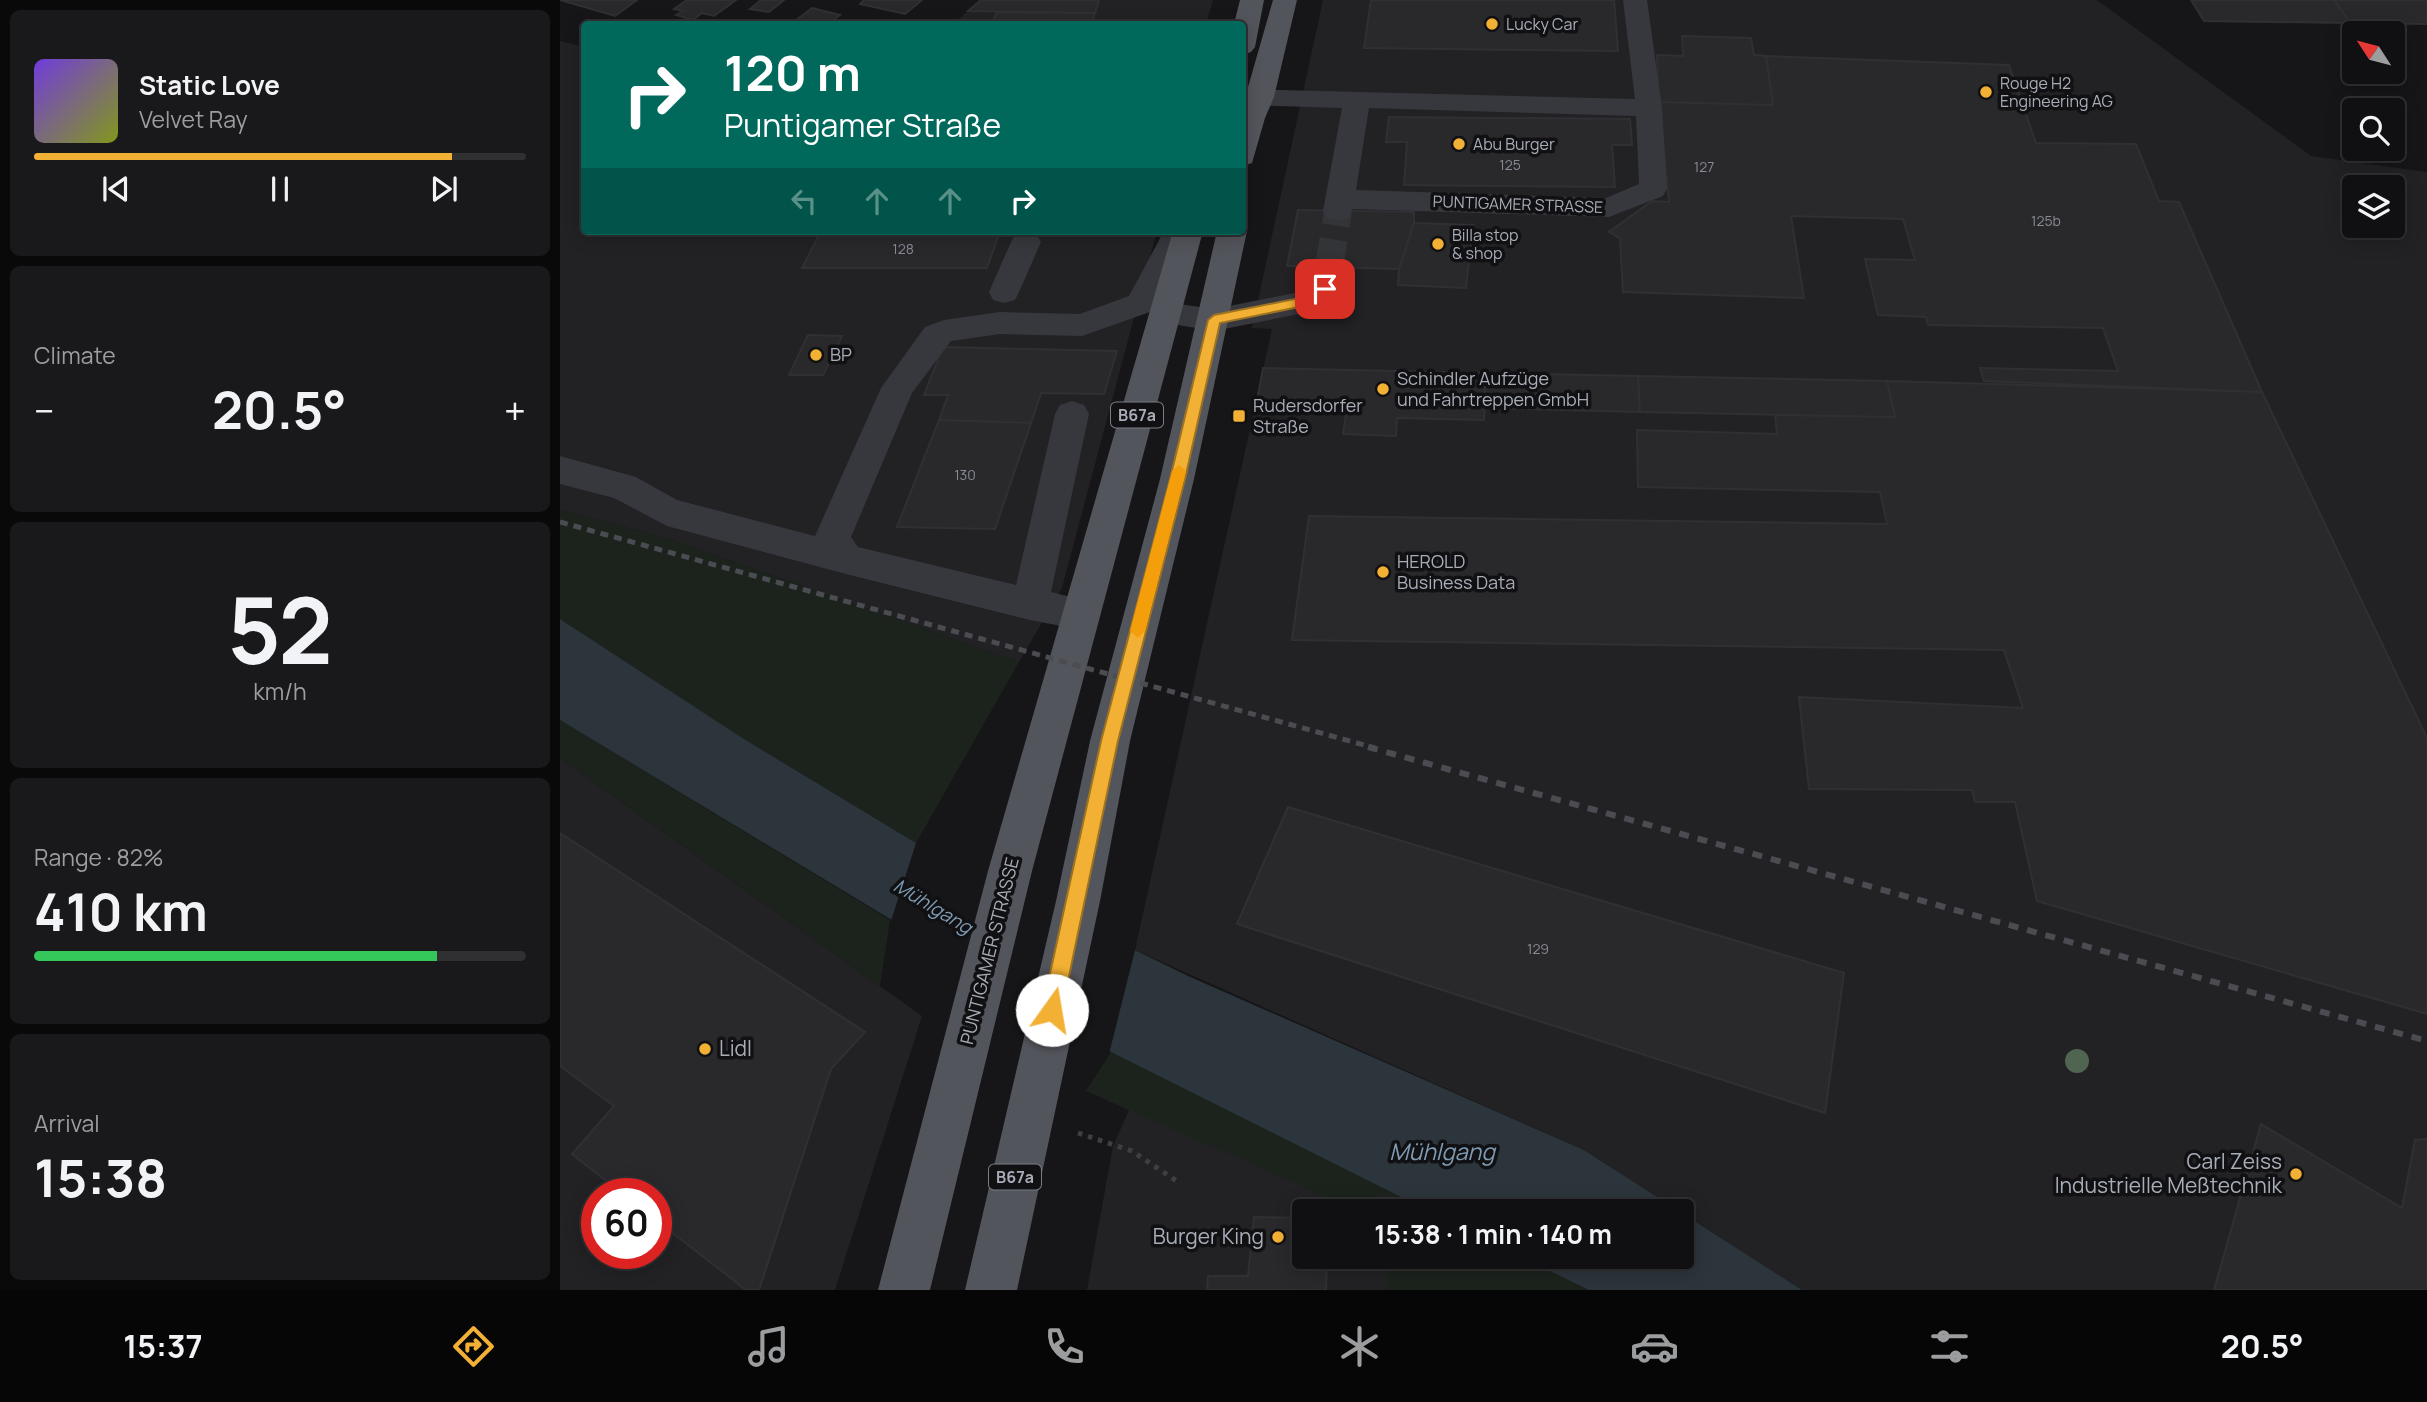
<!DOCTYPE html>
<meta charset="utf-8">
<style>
body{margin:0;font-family:Manrope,sans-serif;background:#19191b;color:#f1f3f6;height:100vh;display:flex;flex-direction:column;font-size:26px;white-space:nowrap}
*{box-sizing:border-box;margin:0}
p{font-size:23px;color:#9c9d9f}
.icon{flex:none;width:38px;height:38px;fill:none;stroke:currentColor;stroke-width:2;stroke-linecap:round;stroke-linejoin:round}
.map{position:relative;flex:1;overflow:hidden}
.side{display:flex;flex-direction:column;gap:10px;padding:10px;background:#09090a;width:560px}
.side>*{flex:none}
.banner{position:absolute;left:21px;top:21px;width:665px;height:214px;border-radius:7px;box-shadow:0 4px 18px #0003,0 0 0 2px #303032;background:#00695c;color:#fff;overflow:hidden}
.needle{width:46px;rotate:306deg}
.buttons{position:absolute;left:1782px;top:21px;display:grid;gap:14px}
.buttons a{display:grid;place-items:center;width:63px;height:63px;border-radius:7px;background:#101012;box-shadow:0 4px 18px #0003,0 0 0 2px #303032;font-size:35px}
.speed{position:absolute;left:21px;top:1178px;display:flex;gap:14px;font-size:35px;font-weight:700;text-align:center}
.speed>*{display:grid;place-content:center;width:91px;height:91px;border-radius:50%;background:#101012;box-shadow:0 4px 18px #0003,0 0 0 2px #303032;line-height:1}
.speed .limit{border:10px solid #d22;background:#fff;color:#111}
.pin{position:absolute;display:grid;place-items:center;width:60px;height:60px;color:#fff;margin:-30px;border-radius:14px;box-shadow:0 4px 10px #0006}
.me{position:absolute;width:77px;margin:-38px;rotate:13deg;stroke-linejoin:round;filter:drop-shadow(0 0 5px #0008)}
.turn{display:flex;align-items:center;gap:24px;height:147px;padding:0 28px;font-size:32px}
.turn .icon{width:91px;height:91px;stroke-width:2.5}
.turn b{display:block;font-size:49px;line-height:60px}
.lanes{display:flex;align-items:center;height:66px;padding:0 28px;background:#0003;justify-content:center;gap:35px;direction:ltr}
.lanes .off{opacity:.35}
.big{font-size:52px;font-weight:700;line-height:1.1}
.side .card{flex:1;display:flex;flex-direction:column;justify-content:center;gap:10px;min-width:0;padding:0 24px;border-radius:10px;background:#19191b}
.side .dial{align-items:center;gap:0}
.dial b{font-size:91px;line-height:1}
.song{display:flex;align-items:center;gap:21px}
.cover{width:84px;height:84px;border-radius:10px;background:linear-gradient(135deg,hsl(260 70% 55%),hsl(70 70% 35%))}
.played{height:7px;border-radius:4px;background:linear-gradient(90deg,#f2b134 85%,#303032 85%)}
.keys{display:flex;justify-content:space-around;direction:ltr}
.heat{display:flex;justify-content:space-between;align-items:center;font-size:38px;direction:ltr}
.charge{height:10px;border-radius:5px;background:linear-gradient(90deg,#34c759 82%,#303032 0)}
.trip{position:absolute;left:732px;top:1199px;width:402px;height:70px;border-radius:7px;background:#101012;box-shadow:0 4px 18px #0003,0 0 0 2px #303032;font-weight:700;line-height:70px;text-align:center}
.tabs{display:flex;height:112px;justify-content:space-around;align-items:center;background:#060607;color:#9c9d9f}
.tabs .icon{width:49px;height:49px}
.tabs .selected{color:#f2b134}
.tabs b{font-size:32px;color:#f1f3f6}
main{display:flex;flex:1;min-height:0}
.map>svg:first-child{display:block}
</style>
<main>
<section class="side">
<div class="card">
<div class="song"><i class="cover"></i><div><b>Static Love</b><p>Velvet Ray</p></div></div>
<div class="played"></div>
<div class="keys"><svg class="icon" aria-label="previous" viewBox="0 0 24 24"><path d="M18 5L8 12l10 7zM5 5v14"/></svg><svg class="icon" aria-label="pause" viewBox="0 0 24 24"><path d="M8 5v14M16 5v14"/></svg><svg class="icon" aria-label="next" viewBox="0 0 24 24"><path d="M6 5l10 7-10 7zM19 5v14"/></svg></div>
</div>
<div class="card"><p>Climate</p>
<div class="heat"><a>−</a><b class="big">20.5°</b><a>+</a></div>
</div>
<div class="card dial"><b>52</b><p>km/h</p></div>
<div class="card"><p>Range · 82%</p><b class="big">410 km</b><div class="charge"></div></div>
<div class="card"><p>Arrival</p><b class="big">15:38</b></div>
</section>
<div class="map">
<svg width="1867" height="1290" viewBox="0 0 1867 1290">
<rect width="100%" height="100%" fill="#161618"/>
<path fill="#222225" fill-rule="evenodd" d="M421,0H653L646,24H393Z
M763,0H1537L1751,156L1867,172V1290H1242L1024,1150L575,950L712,329L692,328ZM1794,187H1832V226H1794Z
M0,41L24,47V231H597L502,588L459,662L106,538L0,510Z
M0,758L362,1016L275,1290H0ZM37,1194H96V1253H37Z
M587,1070L869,1211H744V1256L961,1257L1029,1290H527L553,1146Z"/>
<path fill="#1c231d" d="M0,510L106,538L459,662L356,843L184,739L0,619Z
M0,720L330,920L320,986L0,758Z
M551,1052L868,1211H830V1192L787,1206L526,1091Z
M829,1256L961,1257L1029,1290H828Z"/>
<path fill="#2c353c" d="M0,619L184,739L356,843L628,976L1024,1150L1119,1211H869L551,1052L0,720Z
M1122,1213L1242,1290H1029L961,1257L1122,1256Z"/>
<path fill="#161618" d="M356,843L376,849L576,946L549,1054L330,924Z"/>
<path fill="#29292c" stroke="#303034" stroke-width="2" d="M0,0H77L55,16Z
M127,0H176L154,16L142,13L133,20L116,15L123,11L114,9Z
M201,0H224L209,12L190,9Z
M304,0H362L345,14L300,4Z
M421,0H539L535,13L408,11Z
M811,0H1054L1058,51L804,48Z
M1631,0H1774L1790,23L1644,21Z
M1774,0H1867V24L1790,23Z
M252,8L280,15L268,24H231Z
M437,12L535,13L531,24H431Z
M1122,36L1191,38L1194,55L1206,56L1213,105L1099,102L1097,55L1123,56Z
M1206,56L1449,65L1476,143L1576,144L1599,201L1619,202L1702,392L1424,381L1420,368L1558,371L1543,328L1368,325L1366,317L1318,315L1305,259L1355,260L1343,219L1231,216L1244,298L1063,292L1060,238L1049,232L1092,201L1109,202L1099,102L1213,105Z
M829,117L1070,119L1072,145H1052L1055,187L844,185L847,142H826Z
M738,210L854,212V223L839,269L727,266Z
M854,223L913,225L906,288L838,285L839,269Z
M261,231H440L427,268H242Z
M248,335L282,336L263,375H229Z
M383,347L557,351L544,394L481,393L471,423L379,420L388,395H364Z
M703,368L926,373L924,420L837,418L836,436L783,434L786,414L695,412Z
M926,373L1078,376L1080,412L924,408Z
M1078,376L1327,381L1335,417L1080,412Z
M1327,381L1702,392L1867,738V1014L1477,901L1455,802H1415L1412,790L1249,789L1239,697L1463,708L1444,650L732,640L749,516L1327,524L1320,492L1078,487L1077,430L1217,434L1215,415L1335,417Z
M379,420L471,423L435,529L337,527Z
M728,807L1284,973L1265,1113L677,924Z
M0,833L305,1032L271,1069L199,1290H186L96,1220V1194H63L12,1154L54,1106L0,1066Z
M1701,1124L1842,1208L1855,1140L1867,1139V1290H1654Z
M694,1217L744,1218V1256H754V1264H767L766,1290H647L648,1276H688Z"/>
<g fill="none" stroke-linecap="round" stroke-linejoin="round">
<path stroke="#333438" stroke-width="28" stroke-dasharray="28 14" stroke-linecap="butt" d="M769,267L778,211"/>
<path stroke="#3d3f44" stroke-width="5" stroke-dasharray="4.5 6" stroke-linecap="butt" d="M518,1133L572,1151L618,1182"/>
<path fill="#37383d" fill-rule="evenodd" d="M1063,0H1087L1102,108L1107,189L1103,196L1049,217L793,209L788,218L778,221L768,218L763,211L782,108L682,105V89L1075,99ZM809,108L1076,116L1079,184L1046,198L796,190Z
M604,231H634L595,305L605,302L654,309L740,292L751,284L758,260L769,257L780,260L784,267L776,297L760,309L749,312L654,331L594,321L590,312L522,336L440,334L391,341L352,393L291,537L298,547L456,585L495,414L500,405L512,401L524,405L529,414L491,592L535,603L541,614L535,625L522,630L470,620L286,574L107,526L54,498L0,484V456L76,477L117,500L255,536L321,388L365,327L384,320L440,312L520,314L569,296Z
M466,232L477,235L481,242L459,292L455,300L444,303L433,300L429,292L451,242L455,235Z"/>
<path fill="#53555c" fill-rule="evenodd" d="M680,0H704L695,47L691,52L682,55V24H674Z
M713,0H737L714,97L705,118L692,163L682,166V108Z
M682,224L687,231L634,479L570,741L540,901L457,1290H405L496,901L530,741L600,479L657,231H682Z
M613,231H643L472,871L370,1290H318L428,871Z"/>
<path stroke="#4a4c52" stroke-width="5" stroke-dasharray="8 6" stroke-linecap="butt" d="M0,522L815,748"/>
<path stroke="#4a4c52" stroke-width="6" stroke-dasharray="10 9" stroke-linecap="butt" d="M808,747L1867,1041"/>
</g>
<circle fill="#506452" cx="1517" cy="1061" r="12"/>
<path fill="#f2b134" stroke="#9d7322" stroke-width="2" d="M765,284L770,286V292L749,305L660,323L625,479L558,741L502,1010L499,1017L492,1020L485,1017L482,1010L541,741L610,479L648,320L654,315L745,297Z"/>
<path fill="#f59e0b" d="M619,465L626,471L585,631L578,638L570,631L612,471Z"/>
<g fill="#f2b134" stroke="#111113" stroke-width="2.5">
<circle cx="932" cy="24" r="7"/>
<circle cx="1426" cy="92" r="7"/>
<circle cx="899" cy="144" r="7"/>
<circle cx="878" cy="244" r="7"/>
<circle cx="256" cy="355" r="7"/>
<circle cx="823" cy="389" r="7"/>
<rect x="672" y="409" width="14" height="14" rx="3.5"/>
<circle cx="823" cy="572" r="7"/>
<circle cx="145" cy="1049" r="7"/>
<circle cx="1736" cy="1174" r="7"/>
<circle cx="718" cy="1237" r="7"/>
</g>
<g text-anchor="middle" stroke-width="7" stroke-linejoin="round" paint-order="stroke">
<g font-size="14" fill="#888b94">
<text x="950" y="170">125</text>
<text x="1144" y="172">127</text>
<text x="1486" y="226">125b</text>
<text x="343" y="254">128</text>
<text x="405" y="480">130</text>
<text x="978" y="954">129</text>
</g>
<g font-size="16" fill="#a8adb8" stroke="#111113" text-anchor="start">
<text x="946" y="30">Lucky Car</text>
<text x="1440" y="89">Rouge H2<tspan x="1440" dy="18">Engineering AG</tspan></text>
<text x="913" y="150">Abu Burger</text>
<text x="892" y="241">Billa stop<tspan x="892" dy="18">&amp; shop</tspan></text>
</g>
<g font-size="16" fill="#a8adb8" stroke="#111113">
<text transform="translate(958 204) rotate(2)" y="6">PUNTIGAMER STRASSE</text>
</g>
<g fill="#111113" stroke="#7b7e86" stroke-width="2">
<rect x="551" y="402.5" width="52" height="25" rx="5"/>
<rect x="429" y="1164.5" width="52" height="25" rx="5"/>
</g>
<g font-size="16" font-weight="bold" fill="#a8adb8">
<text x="577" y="421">B67a</text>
<text x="455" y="1183">B67a</text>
</g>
<g font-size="18" fill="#a8adb8" stroke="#111113" text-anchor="start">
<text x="270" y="361">BP</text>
<text x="837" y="385">Schindler Aufzüge<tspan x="837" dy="21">und Fahrtreppen GmbH</tspan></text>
<text x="693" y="412">Rudersdorfer<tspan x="693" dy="21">Straße</tspan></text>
<text x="837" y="568">HEROLD<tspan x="837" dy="21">Business Data</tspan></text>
</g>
<g font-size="18" fill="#a8adb8" stroke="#111113">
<text transform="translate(430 951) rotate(-76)" y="6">PUNTIGAMER STRASSE</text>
</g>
<g font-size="19" font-style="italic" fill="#7f9bb3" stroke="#111113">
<text transform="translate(373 906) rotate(31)" y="7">Mühlgang</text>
</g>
<g font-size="21" fill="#a8adb8" stroke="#111113" text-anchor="end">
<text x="159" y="1056" text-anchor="start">Lidl</text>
<text x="1722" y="1169">Carl Zeiss<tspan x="1722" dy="24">Industrielle Meßtechnik</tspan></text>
<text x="704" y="1244">Burger King</text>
</g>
<g font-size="23" font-style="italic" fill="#7f9bb3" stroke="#111113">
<text x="882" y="1160">Mühlgang</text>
</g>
</g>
</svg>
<div class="buttons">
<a><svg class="needle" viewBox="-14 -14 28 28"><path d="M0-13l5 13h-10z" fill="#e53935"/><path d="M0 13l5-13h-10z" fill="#9c9d9f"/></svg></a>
<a><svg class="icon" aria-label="search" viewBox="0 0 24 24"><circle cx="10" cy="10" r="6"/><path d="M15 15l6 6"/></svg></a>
<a><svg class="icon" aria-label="layers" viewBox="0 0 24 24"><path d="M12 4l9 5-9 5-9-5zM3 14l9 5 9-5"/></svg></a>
</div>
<div class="speed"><div class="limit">60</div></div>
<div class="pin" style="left:765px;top:289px;background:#d93025"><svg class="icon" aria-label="arrive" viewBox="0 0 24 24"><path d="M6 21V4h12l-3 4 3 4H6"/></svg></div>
<svg class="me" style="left:492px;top:1010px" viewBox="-20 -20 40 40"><circle r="19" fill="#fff"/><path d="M0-13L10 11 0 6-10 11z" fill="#f2b134"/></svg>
<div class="trip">15:38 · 1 min · 140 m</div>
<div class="banner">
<div class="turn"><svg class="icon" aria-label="right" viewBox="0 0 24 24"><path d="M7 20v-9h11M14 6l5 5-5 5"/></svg><div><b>120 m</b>Puntigamer Straße</div></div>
<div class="lanes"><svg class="icon off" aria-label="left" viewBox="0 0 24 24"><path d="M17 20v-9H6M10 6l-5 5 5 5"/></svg><svg class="icon off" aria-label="ahead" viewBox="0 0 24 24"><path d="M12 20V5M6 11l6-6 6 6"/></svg><svg class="icon off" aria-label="ahead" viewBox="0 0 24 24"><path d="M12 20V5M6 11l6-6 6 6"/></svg><svg class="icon" aria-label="right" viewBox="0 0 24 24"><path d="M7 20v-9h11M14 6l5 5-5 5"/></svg></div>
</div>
</div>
</main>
<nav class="tabs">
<b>15:37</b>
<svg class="icon selected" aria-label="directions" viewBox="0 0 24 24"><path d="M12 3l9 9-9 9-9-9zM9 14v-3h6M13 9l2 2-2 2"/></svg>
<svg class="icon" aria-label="music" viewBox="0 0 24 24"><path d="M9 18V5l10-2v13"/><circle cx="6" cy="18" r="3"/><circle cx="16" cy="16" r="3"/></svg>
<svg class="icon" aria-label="phone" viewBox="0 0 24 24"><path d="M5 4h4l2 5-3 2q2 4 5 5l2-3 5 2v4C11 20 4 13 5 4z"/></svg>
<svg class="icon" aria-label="climate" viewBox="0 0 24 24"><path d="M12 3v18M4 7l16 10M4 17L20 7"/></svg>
<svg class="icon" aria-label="car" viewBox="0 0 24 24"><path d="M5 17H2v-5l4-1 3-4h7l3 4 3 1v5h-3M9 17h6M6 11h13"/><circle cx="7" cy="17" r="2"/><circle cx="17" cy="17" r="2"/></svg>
<svg class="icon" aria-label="filters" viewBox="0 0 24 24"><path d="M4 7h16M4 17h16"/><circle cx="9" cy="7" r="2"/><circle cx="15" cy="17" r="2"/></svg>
<b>20.5°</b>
</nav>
